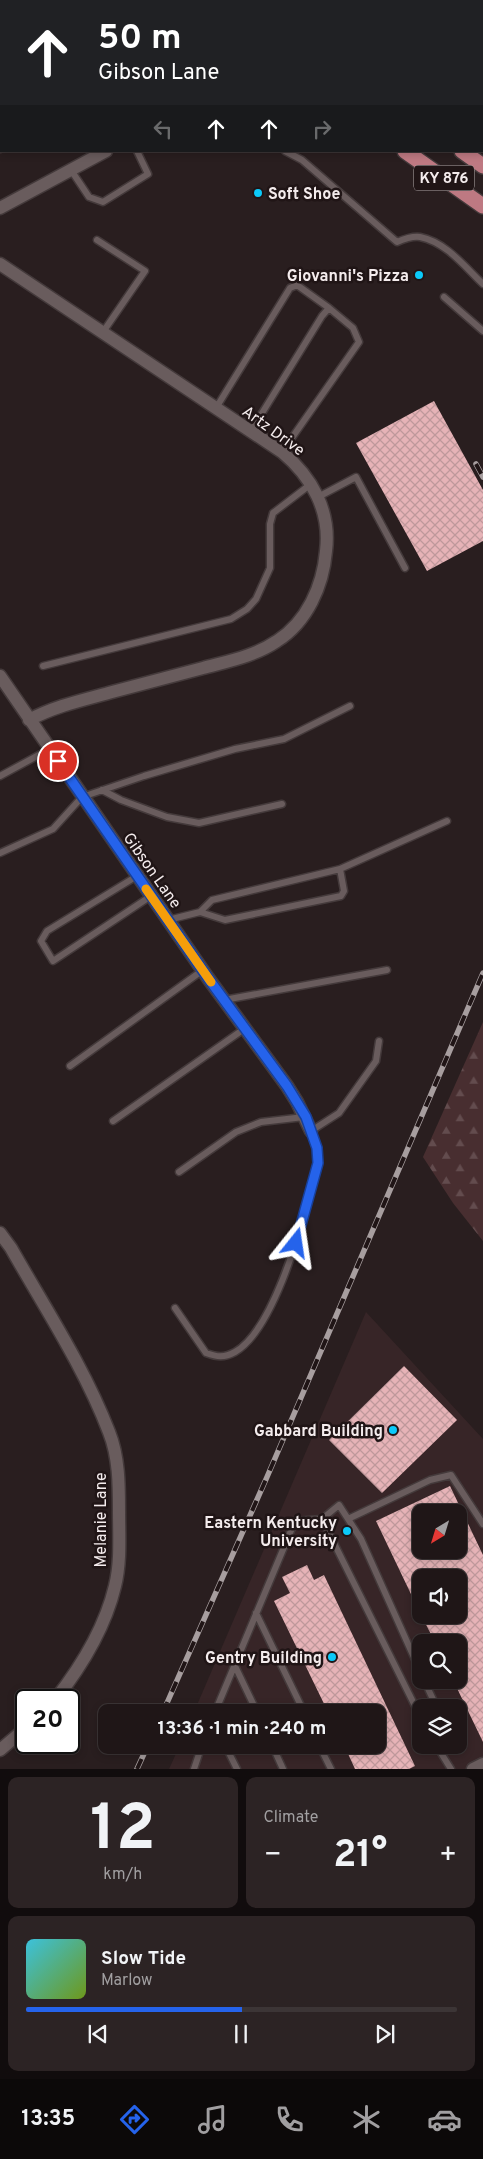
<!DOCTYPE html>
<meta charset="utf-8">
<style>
body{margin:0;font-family:Overpass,sans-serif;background:#2c2324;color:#f1f3f6;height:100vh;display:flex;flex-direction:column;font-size:19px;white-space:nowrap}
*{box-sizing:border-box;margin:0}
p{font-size:16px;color:#a19fa1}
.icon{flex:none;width:28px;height:28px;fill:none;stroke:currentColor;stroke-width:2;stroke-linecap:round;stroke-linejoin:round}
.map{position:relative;height:1769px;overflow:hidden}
.drawer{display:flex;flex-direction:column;gap:8px;padding:8px;background:#110c0d;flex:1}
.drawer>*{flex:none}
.top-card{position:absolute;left:0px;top:0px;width:484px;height:152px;box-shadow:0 2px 8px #0003,0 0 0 1px #3c3536;background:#202124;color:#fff;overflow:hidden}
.needle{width:32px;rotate:218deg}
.fabs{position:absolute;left:412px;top:1504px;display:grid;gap:10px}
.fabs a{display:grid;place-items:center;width:55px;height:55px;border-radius:10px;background:#1f1617;box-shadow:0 2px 8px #0003,0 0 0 1px #3c3536;font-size:25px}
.speed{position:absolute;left:15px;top:1689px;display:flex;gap:10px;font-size:25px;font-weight:700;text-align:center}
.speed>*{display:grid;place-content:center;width:65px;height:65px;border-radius:50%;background:#1f1617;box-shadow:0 2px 8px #0003,0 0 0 1px #3c3536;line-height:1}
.speed .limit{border:2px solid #111;border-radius:8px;background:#fff;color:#111}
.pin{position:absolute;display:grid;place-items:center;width:42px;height:42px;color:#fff;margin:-21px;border:2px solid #fff;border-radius:50%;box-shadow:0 1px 5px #0007}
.me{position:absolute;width:55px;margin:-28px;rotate:15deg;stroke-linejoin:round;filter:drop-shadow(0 0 4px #0008)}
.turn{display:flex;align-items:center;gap:18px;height:105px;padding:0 15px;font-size:22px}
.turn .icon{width:65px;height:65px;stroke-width:2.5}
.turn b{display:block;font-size:35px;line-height:42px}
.lanes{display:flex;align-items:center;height:48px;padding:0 15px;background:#0003;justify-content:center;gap:25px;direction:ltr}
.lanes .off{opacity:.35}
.big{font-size:38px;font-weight:700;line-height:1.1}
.drawer .tile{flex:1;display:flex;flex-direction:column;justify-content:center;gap:8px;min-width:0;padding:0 18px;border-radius:10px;background:#2c2324}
.drawer .dial{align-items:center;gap:0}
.dial b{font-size:65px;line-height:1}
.song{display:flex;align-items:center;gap:15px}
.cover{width:60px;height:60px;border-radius:8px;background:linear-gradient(135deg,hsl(190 70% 55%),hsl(80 70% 35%))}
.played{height:5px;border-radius:2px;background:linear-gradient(90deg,#2563eb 50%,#3c3536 50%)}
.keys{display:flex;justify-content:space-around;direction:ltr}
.heat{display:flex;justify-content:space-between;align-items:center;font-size:28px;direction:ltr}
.drawer .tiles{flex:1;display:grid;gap:8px;grid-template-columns:1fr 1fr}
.tile:last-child{grid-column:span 2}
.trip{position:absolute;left:98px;top:1704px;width:288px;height:50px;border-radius:10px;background:#1f1617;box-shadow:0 2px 8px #0003,0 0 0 1px #3c3536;font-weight:700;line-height:50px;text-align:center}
.dock{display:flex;height:80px;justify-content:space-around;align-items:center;background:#0c0909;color:#a19fa1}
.dock .icon{width:35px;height:35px}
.dock .on{color:#2563eb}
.dock b{font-size:22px;color:#f1f3f6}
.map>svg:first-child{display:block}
</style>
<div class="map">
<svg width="483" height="1769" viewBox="0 0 483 1769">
<defs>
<pattern id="forest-firs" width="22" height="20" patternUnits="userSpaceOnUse" patternTransform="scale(1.25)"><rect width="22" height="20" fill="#482e30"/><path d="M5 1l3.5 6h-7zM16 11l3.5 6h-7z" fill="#634c4e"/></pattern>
<pattern id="building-cross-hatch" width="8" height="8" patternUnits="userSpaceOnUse" patternTransform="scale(1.25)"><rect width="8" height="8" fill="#e6b3b7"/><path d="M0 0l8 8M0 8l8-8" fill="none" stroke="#bf989b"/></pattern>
</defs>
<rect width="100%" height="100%" fill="#291e1f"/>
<path fill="#372527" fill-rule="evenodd" d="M366,1312L483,1439V1769H169L180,1745H376V1712H194ZM421,1512H459V1550H421ZM421,1578H459V1615H421ZM421,1642H459V1680H421ZM421,1708H459V1745H421Z"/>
<path fill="url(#forest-firs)" d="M483,1022V1241L453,1203L423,1157Z"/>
<path fill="url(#building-cross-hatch)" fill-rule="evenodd" d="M434,401L483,490V541L427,571L356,443Z
M404,1366L457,1420L382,1493L329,1440Z
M450,1486L483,1555V1742L453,1680H459V1642H435L421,1615H459V1578H421V1615L376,1521ZM421,1512H459V1550H421Z
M307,1565L314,1580L324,1575L415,1766L409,1769H355L344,1745H376V1712H328L274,1601L290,1593L282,1577Z"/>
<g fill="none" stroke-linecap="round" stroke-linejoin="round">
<g stroke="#443a3b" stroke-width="9">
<path id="lane" d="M24,0L26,1
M482,9H483
M482,63L483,62
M0,149L1,148
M285,151L302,160L397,242C404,239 413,236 420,237C446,242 465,267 483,284
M71,170L89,197L103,202L148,174L137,151
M97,240L145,271L103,332
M444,297L483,331
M216,408L290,288L297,285L329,308
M251,431L322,316L329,308L353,328L359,342L282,452
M318,497L356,477L405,568
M43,666L231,619L247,609L256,599L270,568V524L273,513L311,484
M0,776L50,749
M102,790L121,800L167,817L199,823L282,804
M0,853L53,829L82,797L144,776L235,749L284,739L350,706
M340,869L447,821
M137,876L47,931L41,941L53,961L151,896
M168,920L200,912L212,900L340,869L344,891L341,896L225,920L200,912
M224,1000L387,970
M70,1066L203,970
M113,1121L244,1029
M179,1172L236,1132L261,1122L304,1117
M175,1308L206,1353C217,1357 224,1358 235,1352C272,1331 299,1235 310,1195C312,1184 318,1172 318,1161C318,1150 315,1141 311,1131L339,1113L376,1061L379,1041
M348,1519L430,1480L451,1475L483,1524
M256,1613L304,1712
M235,1666L257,1712
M421,1673L361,1539L339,1505L322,1519L421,1718
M424,1680L437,1708
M215,1712L295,1521L322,1519
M225,1745L237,1769
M272,1745L283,1769
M319,1745L331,1769
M436,1745L451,1769
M194,1769L202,1745"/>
</g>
<g stroke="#443a3b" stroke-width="15">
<path id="street" d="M394,1L396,0
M0,208L106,151
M0,264L282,452C312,477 331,511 326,551C323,586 307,622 277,641C255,656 229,661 203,668C173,676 142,684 112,692C83,700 55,706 29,720
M0,676L208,978L287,1086L297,1102L311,1131
M0,1233L11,1248C45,1308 84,1367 109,1432C119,1457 119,1485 119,1511C119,1536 121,1562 115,1586C105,1628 81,1667 55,1700
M0,1750L26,1728
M473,1769L483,1764"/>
</g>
<g stroke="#443a3b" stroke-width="18">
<path id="primary" d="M183,0L185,1
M242,0L244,1
M405,151L483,206
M462,151L483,166"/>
</g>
<use href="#lane" stroke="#695c5d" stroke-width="6"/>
<use href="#street" stroke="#695c5d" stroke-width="12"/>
<use href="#primary" stroke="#be7982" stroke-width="15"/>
<g stroke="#a79e9f" stroke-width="5.5">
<path id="rail" d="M476,464L483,477
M163,1712L267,1477L483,973
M137,1769L148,1745"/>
</g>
<use href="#rail" stroke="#201516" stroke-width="4" stroke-dasharray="11" stroke-linecap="butt"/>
</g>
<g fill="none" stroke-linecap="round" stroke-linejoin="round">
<g stroke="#184099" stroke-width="12">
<path id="route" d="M58,761L208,978L287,1086L306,1117L317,1148L318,1163L296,1243"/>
</g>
<use href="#route" stroke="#2563eb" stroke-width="9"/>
<path stroke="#f59e0b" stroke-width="9" d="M146,889L211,982"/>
</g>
<g fill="#0bcafa" stroke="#201516" stroke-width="2">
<circle cx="258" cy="193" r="5"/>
<circle cx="419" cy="275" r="5"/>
<circle cx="393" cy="1430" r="5"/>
<circle cx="347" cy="1531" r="5"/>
<circle cx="332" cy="1657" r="5"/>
</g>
<g text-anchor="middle" stroke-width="5" stroke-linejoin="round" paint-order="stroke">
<rect fill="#201516" stroke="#b4acac" stroke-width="1" x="414" y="165.5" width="60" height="25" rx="4"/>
<g font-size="15" font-weight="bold" fill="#f4eced">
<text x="444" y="183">KY 876</text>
</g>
<g font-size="16" font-weight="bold" fill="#f4eced" stroke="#201516" text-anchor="end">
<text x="268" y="199" text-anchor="start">Soft Shoe</text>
<text x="409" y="281">Giovanni's Pizza</text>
<text x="383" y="1436">Gabbard Building</text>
<text x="337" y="1528">Eastern Kentucky<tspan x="337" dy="18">University</tspan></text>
<text x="322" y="1663">Gentry Building</text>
</g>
<g font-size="16" fill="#f4eced" stroke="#201516">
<text transform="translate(274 430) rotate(36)" y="6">Artz Drive</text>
<text transform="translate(153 870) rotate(55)" y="6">Gibson Lane</text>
<text transform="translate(100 1520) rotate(-90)" y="6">Melanie Lane</text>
</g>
</g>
</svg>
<div class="fabs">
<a><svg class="needle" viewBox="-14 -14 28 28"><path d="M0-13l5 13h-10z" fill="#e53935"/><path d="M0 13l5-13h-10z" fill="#a19fa1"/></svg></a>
<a><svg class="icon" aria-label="sound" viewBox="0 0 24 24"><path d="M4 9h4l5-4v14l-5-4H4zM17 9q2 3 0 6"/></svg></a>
<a><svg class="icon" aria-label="search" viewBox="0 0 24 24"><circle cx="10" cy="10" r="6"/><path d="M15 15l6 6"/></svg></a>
<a><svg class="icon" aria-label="layers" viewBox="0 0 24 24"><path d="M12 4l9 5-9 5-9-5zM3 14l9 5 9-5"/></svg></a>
</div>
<div class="speed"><div class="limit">20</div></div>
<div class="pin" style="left:58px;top:761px;background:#d93025"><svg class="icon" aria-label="arrive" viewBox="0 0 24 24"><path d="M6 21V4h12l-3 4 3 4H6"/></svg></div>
<svg class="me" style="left:296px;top:1243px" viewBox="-20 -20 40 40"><path d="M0-17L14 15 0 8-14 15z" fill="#2563eb" stroke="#fff" stroke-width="4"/></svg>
<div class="trip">13:36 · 1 min · 240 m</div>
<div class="top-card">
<div class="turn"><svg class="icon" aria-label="ahead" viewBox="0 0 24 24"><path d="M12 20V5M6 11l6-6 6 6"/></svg><div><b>50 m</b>Gibson Lane</div></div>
<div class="lanes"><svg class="icon off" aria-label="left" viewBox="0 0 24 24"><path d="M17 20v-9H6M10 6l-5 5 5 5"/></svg><svg class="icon" aria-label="ahead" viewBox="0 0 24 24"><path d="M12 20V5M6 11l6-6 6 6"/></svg><svg class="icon" aria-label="ahead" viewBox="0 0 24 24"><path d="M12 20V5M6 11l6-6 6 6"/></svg><svg class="icon off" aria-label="right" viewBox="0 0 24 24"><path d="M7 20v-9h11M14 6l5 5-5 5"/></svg></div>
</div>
</div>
<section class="drawer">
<div class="tiles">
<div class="tile dial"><b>12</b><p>km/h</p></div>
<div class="tile"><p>Climate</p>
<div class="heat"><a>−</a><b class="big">21°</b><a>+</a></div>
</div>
<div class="tile">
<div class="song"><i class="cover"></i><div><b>Slow Tide</b><p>Marlow</p></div></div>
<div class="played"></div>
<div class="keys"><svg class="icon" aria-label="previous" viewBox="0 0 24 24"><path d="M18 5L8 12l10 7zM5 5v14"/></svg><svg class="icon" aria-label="pause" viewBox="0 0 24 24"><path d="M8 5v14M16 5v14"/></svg><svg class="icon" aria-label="next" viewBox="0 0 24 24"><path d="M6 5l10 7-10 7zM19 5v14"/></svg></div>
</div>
</div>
</section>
<nav class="dock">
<b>13:35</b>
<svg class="icon on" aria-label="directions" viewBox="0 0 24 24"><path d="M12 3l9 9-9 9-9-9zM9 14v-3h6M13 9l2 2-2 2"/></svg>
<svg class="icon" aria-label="music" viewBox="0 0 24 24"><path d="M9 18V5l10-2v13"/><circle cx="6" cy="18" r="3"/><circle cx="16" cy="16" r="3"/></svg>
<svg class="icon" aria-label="phone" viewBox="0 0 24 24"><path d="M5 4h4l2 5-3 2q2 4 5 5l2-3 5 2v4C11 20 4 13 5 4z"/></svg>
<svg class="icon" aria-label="climate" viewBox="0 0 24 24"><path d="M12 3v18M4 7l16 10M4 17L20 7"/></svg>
<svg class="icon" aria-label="car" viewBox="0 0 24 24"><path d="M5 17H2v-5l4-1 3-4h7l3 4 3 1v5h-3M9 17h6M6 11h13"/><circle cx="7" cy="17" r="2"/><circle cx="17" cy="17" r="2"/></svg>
</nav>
